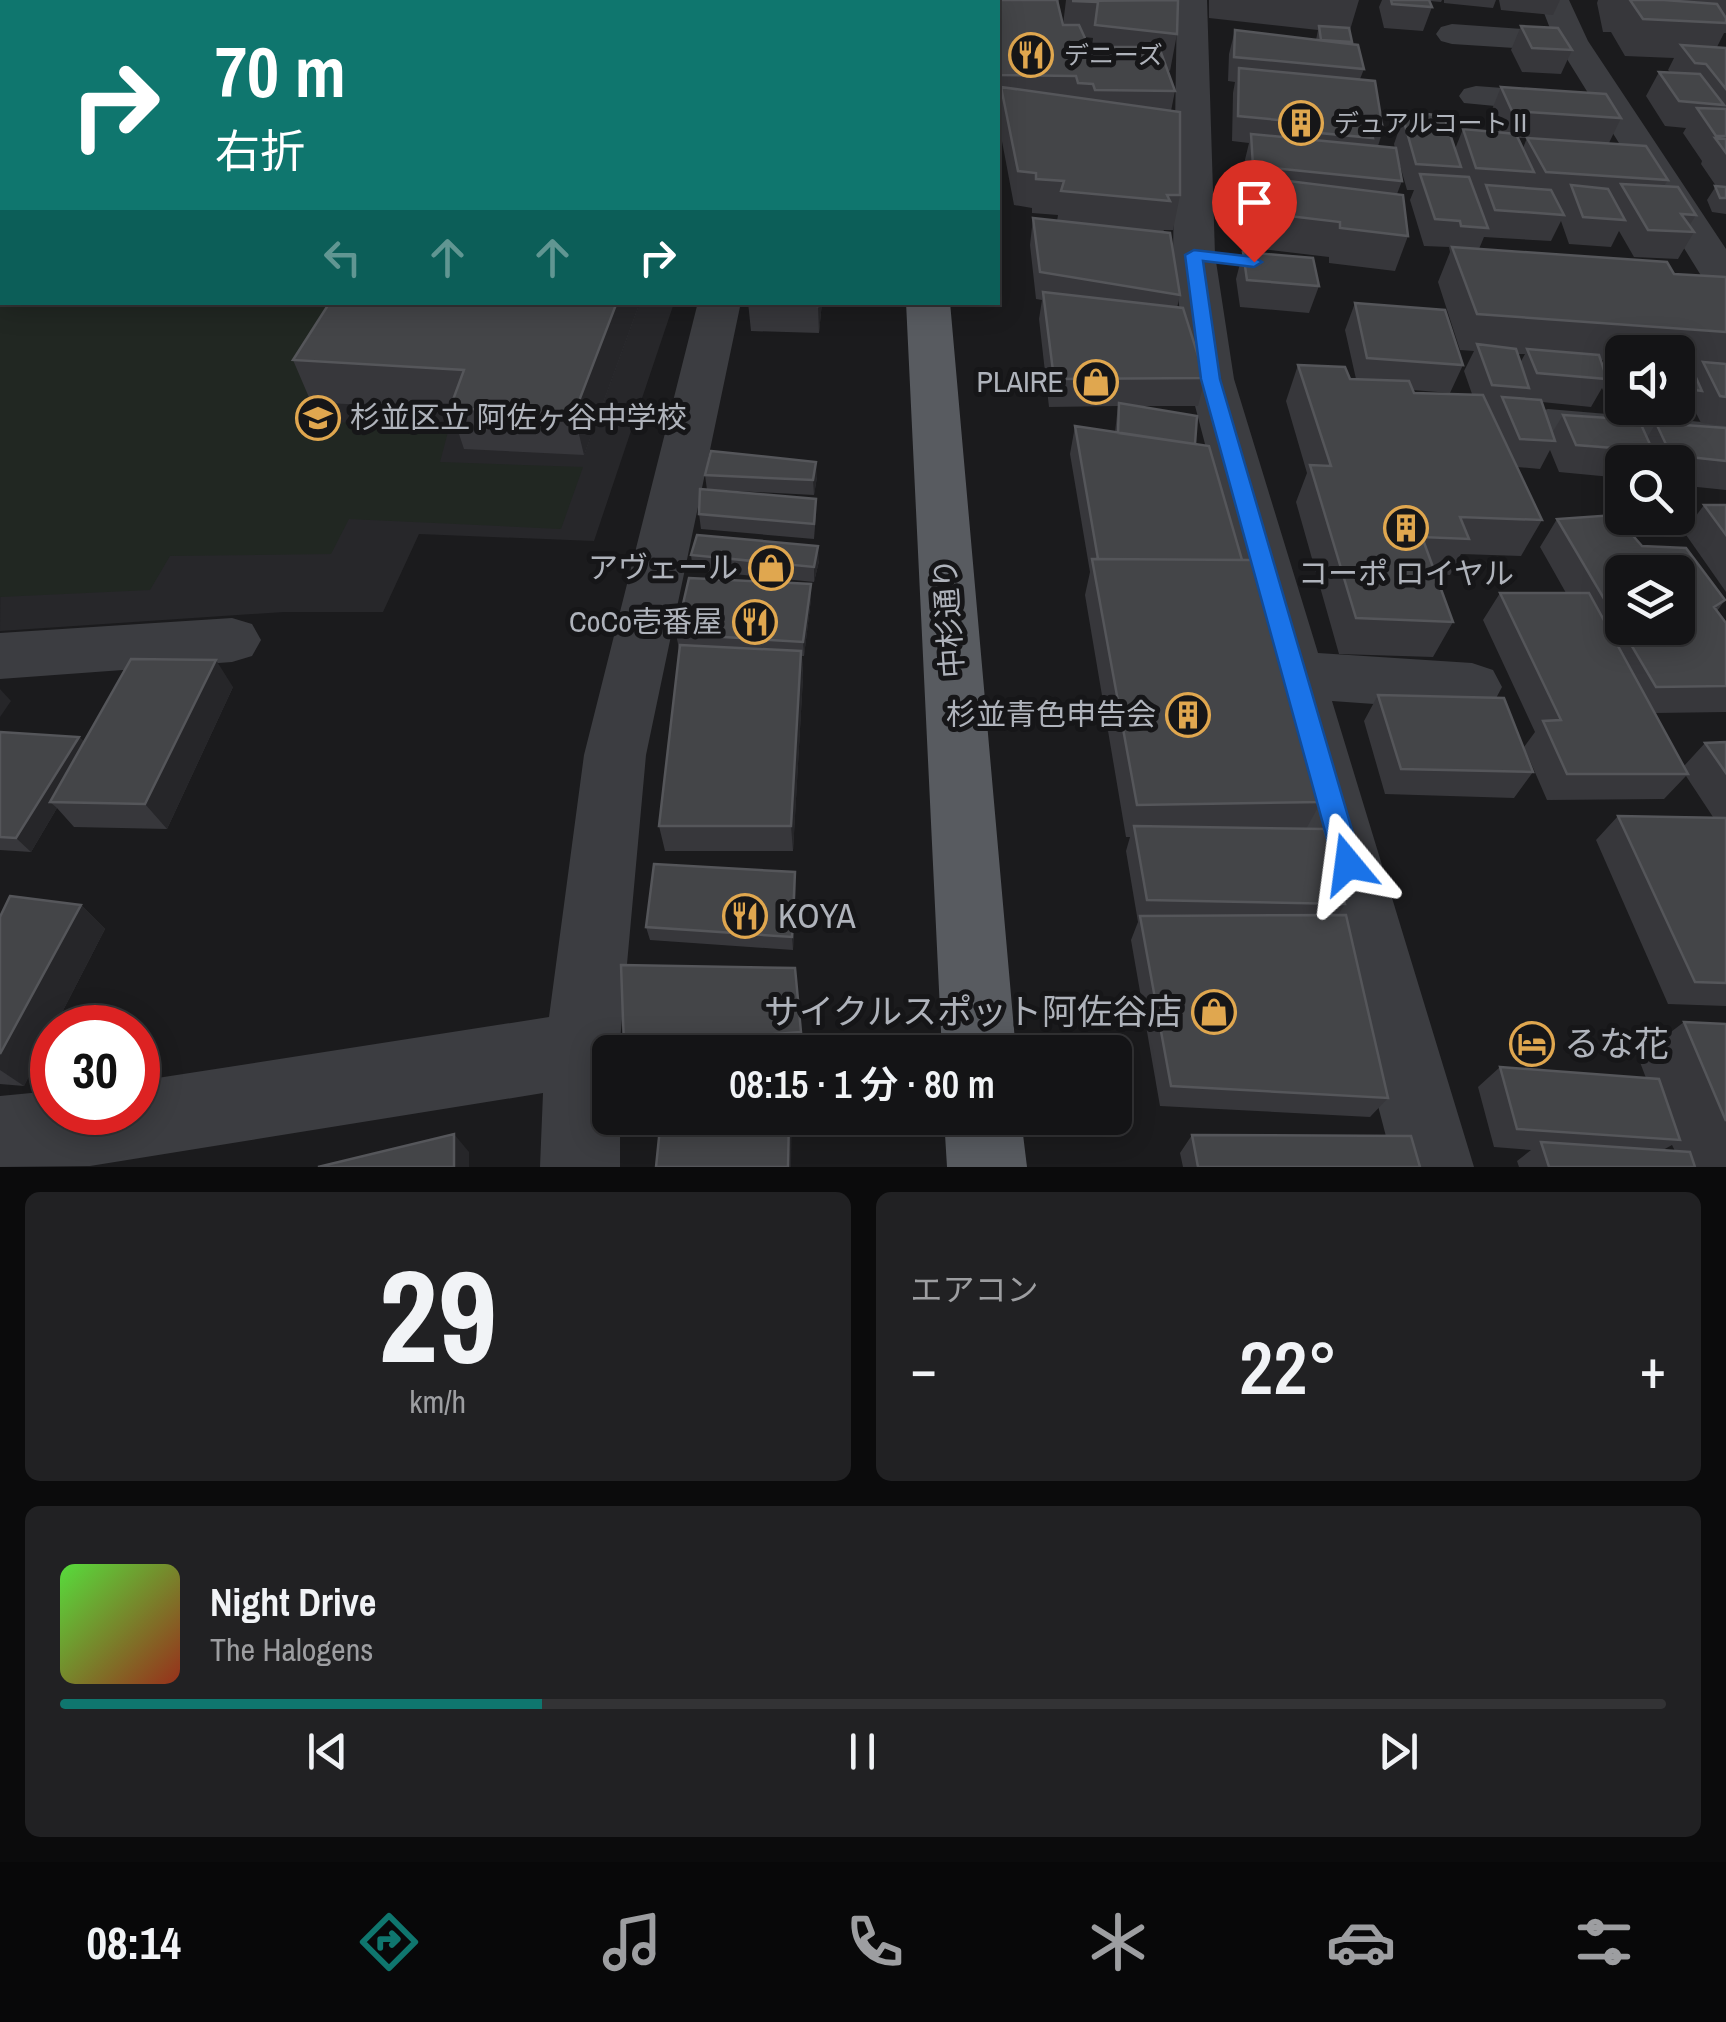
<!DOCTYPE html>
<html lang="ja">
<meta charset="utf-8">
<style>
body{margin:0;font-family:"Archivo Narrow","Noto Sans JP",sans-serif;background:#212123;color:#f1f3f6;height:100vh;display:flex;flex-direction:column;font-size:38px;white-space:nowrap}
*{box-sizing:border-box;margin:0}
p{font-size:32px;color:#9d9ea1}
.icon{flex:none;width:55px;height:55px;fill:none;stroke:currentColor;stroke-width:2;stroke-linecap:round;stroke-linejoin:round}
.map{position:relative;height:1167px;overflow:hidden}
.drawer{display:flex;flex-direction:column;gap:25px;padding:25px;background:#0b0b0c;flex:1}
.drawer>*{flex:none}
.top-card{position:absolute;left:0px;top:0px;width:1000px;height:305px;box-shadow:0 5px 25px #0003,0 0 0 2px #333335;background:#0f766e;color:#fff;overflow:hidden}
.tools{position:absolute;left:1605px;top:335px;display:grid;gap:20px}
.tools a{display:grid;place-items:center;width:90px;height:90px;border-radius:15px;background:#141416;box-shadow:0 5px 25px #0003,0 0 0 2px #333335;font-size:50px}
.speed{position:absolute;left:30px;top:1005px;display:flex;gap:20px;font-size:50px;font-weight:700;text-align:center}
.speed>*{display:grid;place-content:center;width:130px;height:130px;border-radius:50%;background:#141416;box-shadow:0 5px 25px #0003,0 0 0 2px #333335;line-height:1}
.speed .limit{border:15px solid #d22;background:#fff;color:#111}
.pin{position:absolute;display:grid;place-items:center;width:85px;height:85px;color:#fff;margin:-102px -42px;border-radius:50% 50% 50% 0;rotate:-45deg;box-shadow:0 0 10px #0007}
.pin .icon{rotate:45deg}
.me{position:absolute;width:110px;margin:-55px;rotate:344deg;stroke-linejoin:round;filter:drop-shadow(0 0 8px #0008)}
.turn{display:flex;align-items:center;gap:35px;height:210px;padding:0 50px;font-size:45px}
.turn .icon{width:130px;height:130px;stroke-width:2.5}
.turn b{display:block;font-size:70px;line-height:85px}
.lanes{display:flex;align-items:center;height:95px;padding:0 50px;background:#0003;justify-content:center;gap:50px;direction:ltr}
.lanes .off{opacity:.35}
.big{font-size:75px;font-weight:600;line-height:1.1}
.drawer .widget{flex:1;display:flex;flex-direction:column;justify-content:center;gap:15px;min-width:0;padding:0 35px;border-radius:15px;background:#212123}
.drawer .dial{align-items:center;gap:0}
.dial b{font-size:130px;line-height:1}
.song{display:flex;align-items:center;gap:30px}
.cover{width:120px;height:120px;border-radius:15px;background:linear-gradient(135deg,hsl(110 70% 55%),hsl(10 70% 35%))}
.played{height:10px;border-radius:5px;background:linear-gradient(90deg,#0f766e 30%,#333335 30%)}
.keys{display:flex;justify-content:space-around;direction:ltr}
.heat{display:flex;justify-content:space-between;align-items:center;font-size:55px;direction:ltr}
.drawer .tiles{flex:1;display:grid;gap:25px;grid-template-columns:1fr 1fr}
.widget:last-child{grid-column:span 2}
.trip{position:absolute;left:592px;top:1035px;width:540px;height:100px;border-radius:15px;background:#141416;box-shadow:0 5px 25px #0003,0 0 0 2px #333335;font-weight:600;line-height:100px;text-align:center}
.menu{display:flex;height:160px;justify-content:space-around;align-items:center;background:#080809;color:#9d9ea1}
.menu .icon{width:70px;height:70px}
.menu .on{color:#0f766e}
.menu b{font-size:45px;color:#f1f3f6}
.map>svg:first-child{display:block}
</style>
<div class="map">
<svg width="1726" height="1167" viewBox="0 0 1726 1167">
<rect width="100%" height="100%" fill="#1b1b1d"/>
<path fill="#27272a" d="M2,283V302L674,303L594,541L419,534L383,612H284L0,631Z"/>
<path fill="#212722" d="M4,302L362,303L294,420L449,428L440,462L583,467L561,529L349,519L331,554L170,556L150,590L0,597V306Z"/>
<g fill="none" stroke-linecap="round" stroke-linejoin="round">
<path fill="#3c3d41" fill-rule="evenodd" d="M1177,0H1207L1215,255L1234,379L1318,653L1472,663L1493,670L1502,687L1493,704L1472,711L1332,701L1474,1167H1394L1188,379L1173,255Z
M1539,0H1569L1588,41L1726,249V295L1711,291L1705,282L1562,51L1452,44L1441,41L1436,34L1441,27L1452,24L1551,31Z
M1476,86L1569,93L1581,96L1586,103L1581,110L1569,113L1464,103L1459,96L1464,89Z
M698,302H741L646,755L619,1052H610V1118H620V1167H540L543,1093L90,1166L0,1167V1096L52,1091V1112H138V1081L549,1017L584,755Z
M1548,409L1726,424V456L1531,436L1524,425L1531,414Z
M232,618L252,624L261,640L252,656L232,662L0,679V633Z"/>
<path fill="#585b60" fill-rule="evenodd" d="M898,0H928V2H898Z
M906,302H950L1016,1052H942Z
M944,1118H1021L1027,1167H947Z"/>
</g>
<path fill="#37373b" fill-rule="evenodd" d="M37,0H111L107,2H38Z
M983,0H1059L1058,5L1063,25L1066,0H1178L1177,34L1170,71L1168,70L1175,91L1171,111L1180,195L1173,230H1164L1163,232L1180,295L1177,308L1205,378L1198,406H1138L1195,444L1242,560L1321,802L1306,829L1345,904L1338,915L1388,1098L1370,1117L1160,1106L1131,940L1138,922L1126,851L1130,837H1126L1085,595L1090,572L1070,454L1075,426L1115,432L1118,406L1049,407L1039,319L1042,300L1036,299L1030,245L1033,218L1057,221L1058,215L1032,213V208L1014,205L998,120V2H983ZM1084,37L1093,38L1092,47H1089Z
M1209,0H1359L1350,30L1352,44L1364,69L1360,79L1383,130L1378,146L1395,148L1394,144L1403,118L1416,119L1418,113L1455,149L1463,129L1500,132L1491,112L1501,87L1621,118L1609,143L1668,180L1664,186L1696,215L1689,226L1694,232L1678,259L1634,257L1619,231L1611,247L1569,244L1561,221L1551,241L1484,237L1479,249L1674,274L1726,277V426L1701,423L1692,405L1683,418L1612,411L1602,388L1591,407L1542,402L1552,433L1563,415L1647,438L1656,423L1726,428V490L1678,485V462H1622V478L1559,472L1550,450L1540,469L1517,467L1542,520L1521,556L1461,554L1450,575L1435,574L1453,622L1433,657L1339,654L1296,502L1307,473L1286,401L1298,365L1356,379L1345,330L1355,303L1463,365L1450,393L1413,390L1414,393L1472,394L1464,371L1474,351L1460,350L1438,282L1450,252L1449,247L1424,246L1410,200L1414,190H1407L1397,155L1402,181L1397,194L1408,236L1395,271L1329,263V257L1244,247L1246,212L1249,201L1244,200L1243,168L1249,143L1232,141L1233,93L1235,82L1228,81L1229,54L1235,30L1316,40L1318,30L1209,18ZM1518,138H1527L1523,148ZM1622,352H1678V408H1622ZM1517,354H1525L1520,363ZM1600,360L1612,361L1605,374Z
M1382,0H1442L1441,2L1430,1L1432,7L1423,31L1384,28L1379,7Z
M1444,0H1496L1493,8L1444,3Z
M1499,0H1560L1553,15L1501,10Z
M1598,0H1726V33H1724L1717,47L1726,48V214L1712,212L1707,200L1716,186L1701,164L1702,161L1683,133L1686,128L1665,126L1646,96L1659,72H1670L1668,70L1674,58L1625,56L1611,32H1603L1597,3Z
M1521,26L1572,50L1561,74L1522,72L1511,50Z
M2,78V120H0V80Z
M1243,252L1319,286L1309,313L1240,307L1236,279Z
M330,302H640L584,455L464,449L451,410L311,402L293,360Z
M748,302H822L819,333L751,331Z
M705,475L817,477L814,495L718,490L816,514L814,539L701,529L699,514L707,490Z
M1704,505H1726V592L1684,532Z
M1557,519L1642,546L1725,600L1717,611L1726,623V712L1655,713L1684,766L1705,743L1726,742V1006L1668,1004L1596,840L1618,816L1713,817L1686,776L1664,799L1547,800L1524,747L1535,732L1483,620L1500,593H1566L1540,547Z
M691,555L819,561L814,582L693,570Z
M811,599L804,656H802L803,677L793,851H665L659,826L679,649L676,634Z
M233,687L167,829L74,827L57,808L31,852L0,850V732L79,737L84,742Z
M1378,695L1533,772L1514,798L1385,794L1364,721Z
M795,872L796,885L793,950L650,940L646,927Z
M81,905L105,929L54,1028H52L24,1086L0,1084V917Z
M795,968L802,1044L687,1052H627L624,1046Z
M1684,1022L1726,1024V1167H1519L1517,1161L1531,1150L1494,1147L1478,1087L1500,1067L1646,1078L1638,1057ZM1672,1145L1675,1151L1663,1150Z
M1192,1135L1420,1167H1183L1180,1153Z"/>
<path fill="#262629" d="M93,0H111L107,2H94Z
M2,18V74L0,76V20Z
M2,189V227L0,229V190Z
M617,302H640L584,455L574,414Z
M818,302H822L819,333L818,306Z
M816,462L817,477L814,495L813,480Z
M818,546L819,561L814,582V567Z
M811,584V599L804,656L803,642Z
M801,651L803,677L793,851L791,826Z
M216,660L233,687L167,829L145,804Z
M0,689L11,701L0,717Z
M79,737L91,751L50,802L57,808L31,852L16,838Z
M795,872L796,885L793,950L792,937Z
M81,905L105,929L54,1028H52V1031L24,1086L0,1070V1054Z
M789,1118H792L791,1167H788Z
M454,1134L469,1152V1167H454Z"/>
<path fill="#444548" stroke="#55565a" stroke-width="2.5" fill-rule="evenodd" d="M303,0H814V2H299Z
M989,0H1057L1063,25H1079L1089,47H1159L1175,91L1095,90L1093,84L1078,83L1076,76L1000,75L998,60V2H989Z
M1178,0L1177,34L1095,25L1098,2L1072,1Z
M1391,0H1429L1432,7L1392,4Z
M1630,0H1664L1717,4L1726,18V23L1643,19Z
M0,6H2V18L0,20Z
M1319,26L1349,28L1352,42L1321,40Z
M1521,26L1558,28L1572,50L1532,48Z
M1235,30L1358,45L1364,69L1234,57Z
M1681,45L1726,48V89L1706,64L1695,63Z
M1239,68L1375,81L1383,130L1371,129L1373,138L1320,133L1319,124L1238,116Z
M1659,72L1700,74L1724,105L1679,101Z
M2,78V97L0,96V80Z
M1001,87L1180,112V195H1167L1170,201L1061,191L1064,181L1036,179V173L1018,171Z
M1501,87L1606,94L1621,118L1512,111Z
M1697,108L1726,109V136H1716Z
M1418,113L1444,116L1461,167L1416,164L1403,118L1418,119Z
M1463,129L1516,134L1534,172L1476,168Z
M1251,134L1396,148L1402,181L1253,166Z
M1527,138L1646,146L1668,180L1546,172Z
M1715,138L1726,139V153Z
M0,140H2V152L0,154Z
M0,171H2V189L0,190Z
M1420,174L1469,177L1488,228L1461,226L1460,221L1435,219Z
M1255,177L1403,195L1408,236L1340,228V222L1254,212Z
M1621,184L1678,187L1696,215L1681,214L1694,232L1648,230Z
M1486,185L1551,190L1564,215L1495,210Z
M1571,185L1608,189L1625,220L1583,217Z
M1715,186L1726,187V198H1720Z
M1033,218L1170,233L1180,295L1040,272Z
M1452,247L1667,262L1674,274L1726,277V332L1477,314Z
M1243,252L1313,258L1319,286L1247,280Z
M1043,292L1183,308L1205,378L1054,379Z
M330,302H617L574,414L450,408L464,370L293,360Z
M748,302H818V306Z
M1355,303L1445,310L1463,365L1367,358Z
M1477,344L1516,349L1529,388L1492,385Z
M1527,349L1599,355L1607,379L1537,373Z
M1615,356L1622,357V371Z
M1678,361L1689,362L1702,391L1678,388Z
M1703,362L1726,364V397L1720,396Z
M1298,365L1345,367L1350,379L1409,381L1414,393L1483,395L1542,520L1460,517L1469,539L1422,537L1453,622L1356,618L1310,465L1331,466Z
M1502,397L1541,400L1555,441L1520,439Z
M1119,403L1197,416L1195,444L1118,433Z
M1563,415L1639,420L1653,451L1576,445Z
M1656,423L1726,428V461L1671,455Z
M1075,426L1209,446L1242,560L1098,559Z
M711,451L816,462L813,480L705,475Z
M700,489L816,499L814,524L699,514Z
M1704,505H1726V535Z
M1615,515L1642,546L1686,548L1725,600L1714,607L1726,623V686L1656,687L1557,519ZM1622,572H1678V628H1622Z
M697,535L818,546L814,567L691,555Z
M1092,559L1251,560L1321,802L1137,805Z
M689,578L811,584L803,642L676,634Z
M1500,593H1589L1688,774H1567L1543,721L1561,720Z
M680,645L801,651L791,826H659Z
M131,659L216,660L145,804L50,802Z
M1378,695L1504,698L1533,772L1401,769Z
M0,732L79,737L16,838L0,837Z
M1726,742V773L1705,743Z
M1618,816L1726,818V983L1695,982Z
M1134,826L1324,829L1345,904L1147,900Z
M654,864L795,872L792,937L646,927Z
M10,896L81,905L0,1054V917Z
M1346,915L1388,1098L1171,1086L1140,916Z
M621,965L795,968L801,1032L624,1046Z
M1684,1022L1726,1024V1121Z
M1500,1067L1659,1079L1680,1140L1517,1129Z
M661,1118H789L788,1167H656Z
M454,1134V1167H318Z
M1192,1135L1411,1136L1420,1167H1198Z
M1541,1142L1690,1152L1695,1167H1549Z"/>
<path fill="#1a73e8" stroke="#114b97" stroke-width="2.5" d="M1194,250L1254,257L1262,262L1254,267L1203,261L1220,379L1362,864L1358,873L1348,876L1338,873L1334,864L1201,379L1185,255Z"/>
<defs>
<g id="restaurant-ring" transform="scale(2.25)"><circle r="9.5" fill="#161618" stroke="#e0a74f" stroke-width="1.5"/><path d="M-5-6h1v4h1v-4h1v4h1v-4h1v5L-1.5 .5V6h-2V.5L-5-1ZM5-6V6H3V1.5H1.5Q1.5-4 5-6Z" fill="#e0a74f"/></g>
<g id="building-ring" transform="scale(2.25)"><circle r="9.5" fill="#161618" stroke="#e0a74f" stroke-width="1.5"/><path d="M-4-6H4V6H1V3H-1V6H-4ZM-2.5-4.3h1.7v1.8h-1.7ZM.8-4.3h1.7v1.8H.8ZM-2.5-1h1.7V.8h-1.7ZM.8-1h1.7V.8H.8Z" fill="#e0a74f"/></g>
<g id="shop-ring" transform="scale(2.25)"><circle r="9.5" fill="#161618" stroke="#e0a74f" stroke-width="1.5"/><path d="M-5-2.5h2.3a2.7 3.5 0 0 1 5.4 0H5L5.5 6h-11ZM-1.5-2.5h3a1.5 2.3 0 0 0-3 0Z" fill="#e0a74f"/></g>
<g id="school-ring" transform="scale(2.25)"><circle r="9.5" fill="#161618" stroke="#e0a74f" stroke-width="1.5"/><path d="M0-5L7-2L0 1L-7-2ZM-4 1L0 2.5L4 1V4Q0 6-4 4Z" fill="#e0a74f"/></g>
<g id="hotel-ring" transform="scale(2.25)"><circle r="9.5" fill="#161618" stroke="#e0a74f" stroke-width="1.5"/><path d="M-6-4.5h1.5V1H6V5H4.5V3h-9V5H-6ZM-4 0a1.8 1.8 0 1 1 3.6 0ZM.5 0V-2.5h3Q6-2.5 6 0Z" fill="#e0a74f"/></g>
</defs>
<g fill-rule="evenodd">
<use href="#restaurant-ring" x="1031" y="55"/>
<use href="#building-ring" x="1301" y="123"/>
<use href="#shop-ring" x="1096" y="382"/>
<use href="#school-ring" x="318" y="418"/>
<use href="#building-ring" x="1406" y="528"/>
<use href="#shop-ring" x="771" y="568"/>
<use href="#restaurant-ring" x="755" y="622"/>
<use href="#building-ring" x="1188" y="715"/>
<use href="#restaurant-ring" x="745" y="916"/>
<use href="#shop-ring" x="1214" y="1012"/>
<use href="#hotel-ring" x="1532" y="1044"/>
</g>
<g text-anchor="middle" stroke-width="10" stroke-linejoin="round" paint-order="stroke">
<g font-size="25" fill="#afb3bb" stroke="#161618" text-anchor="start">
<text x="1064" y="64">デニーズ</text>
<text x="1334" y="132">デュアルコートⅡ</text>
</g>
<g font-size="30" fill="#afb3bb" stroke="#161618" text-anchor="end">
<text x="1064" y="392">PLAIRE</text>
<text x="350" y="428" text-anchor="start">杉並区立 阿佐ヶ谷中学校</text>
<text x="738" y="578">アヴェール</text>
<text x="1406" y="584" text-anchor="middle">コーポ ロイヤル</text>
<text x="722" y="632">CoCo壱番屋</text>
<text x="1156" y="725">杉並青色申告会</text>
</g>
<g font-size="30" fill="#afb3bb" stroke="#161618">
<text transform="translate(949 618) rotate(-94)" y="10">中杉通り</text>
</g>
<g font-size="35" fill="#afb3bb" stroke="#161618" text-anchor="start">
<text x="778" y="928">KOYA</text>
<text x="1182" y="1024" text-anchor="end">サイクルスポット阿佐谷店</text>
<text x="1564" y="1056">るな花</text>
</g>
</g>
</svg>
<div class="tools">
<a><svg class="icon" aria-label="sound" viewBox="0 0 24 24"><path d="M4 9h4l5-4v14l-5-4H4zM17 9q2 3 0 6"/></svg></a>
<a><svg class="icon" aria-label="search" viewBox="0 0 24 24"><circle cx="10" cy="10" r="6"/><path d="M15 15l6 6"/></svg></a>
<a><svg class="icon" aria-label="layers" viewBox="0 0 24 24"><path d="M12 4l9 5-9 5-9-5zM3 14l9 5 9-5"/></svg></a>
</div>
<div class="speed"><div class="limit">30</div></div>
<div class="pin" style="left:1254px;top:262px;background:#d93025"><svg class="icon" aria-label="arrive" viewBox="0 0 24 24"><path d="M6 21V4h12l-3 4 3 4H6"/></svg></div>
<svg class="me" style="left:1348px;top:864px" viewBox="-20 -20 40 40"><path d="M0-17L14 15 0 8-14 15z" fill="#1a73e8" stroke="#fff" stroke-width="4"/></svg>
<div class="trip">08:15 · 1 分 · 80 m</div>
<div class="top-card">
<div class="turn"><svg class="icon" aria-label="right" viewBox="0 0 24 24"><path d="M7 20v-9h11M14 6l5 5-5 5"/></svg><div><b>70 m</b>右折</div></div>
<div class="lanes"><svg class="icon off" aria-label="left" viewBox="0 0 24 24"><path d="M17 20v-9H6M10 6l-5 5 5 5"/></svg><svg class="icon off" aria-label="ahead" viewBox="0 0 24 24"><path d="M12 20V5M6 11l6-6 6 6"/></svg><svg class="icon off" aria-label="ahead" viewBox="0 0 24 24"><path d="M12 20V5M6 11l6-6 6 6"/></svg><svg class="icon" aria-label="right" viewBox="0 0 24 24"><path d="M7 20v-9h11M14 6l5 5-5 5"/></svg></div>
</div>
</div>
<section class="drawer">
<div class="tiles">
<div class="widget dial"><b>29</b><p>km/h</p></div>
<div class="widget"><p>エアコン</p>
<div class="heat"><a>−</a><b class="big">22°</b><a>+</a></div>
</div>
<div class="widget">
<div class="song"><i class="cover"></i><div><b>Night Drive</b><p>The Halogens</p></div></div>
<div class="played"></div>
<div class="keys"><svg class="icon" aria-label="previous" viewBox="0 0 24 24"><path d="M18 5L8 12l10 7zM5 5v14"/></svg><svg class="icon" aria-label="pause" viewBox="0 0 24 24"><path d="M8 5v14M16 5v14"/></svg><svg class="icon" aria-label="next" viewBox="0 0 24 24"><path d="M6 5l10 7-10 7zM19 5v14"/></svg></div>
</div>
</div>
</section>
<nav class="menu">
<b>08:14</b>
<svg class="icon on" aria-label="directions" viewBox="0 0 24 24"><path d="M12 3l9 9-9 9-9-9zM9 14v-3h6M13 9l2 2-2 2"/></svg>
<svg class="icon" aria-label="music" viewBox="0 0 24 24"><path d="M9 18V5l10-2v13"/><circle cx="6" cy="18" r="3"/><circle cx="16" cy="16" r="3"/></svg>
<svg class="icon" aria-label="phone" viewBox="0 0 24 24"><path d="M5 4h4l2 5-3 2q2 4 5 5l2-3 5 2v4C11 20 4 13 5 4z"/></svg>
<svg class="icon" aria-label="climate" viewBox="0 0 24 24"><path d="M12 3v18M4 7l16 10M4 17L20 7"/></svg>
<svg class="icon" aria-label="car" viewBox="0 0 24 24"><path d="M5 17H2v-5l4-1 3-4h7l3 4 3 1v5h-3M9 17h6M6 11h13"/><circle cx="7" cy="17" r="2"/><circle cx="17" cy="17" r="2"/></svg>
<svg class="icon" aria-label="filters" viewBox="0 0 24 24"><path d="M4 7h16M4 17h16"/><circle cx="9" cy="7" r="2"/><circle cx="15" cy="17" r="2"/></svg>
</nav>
